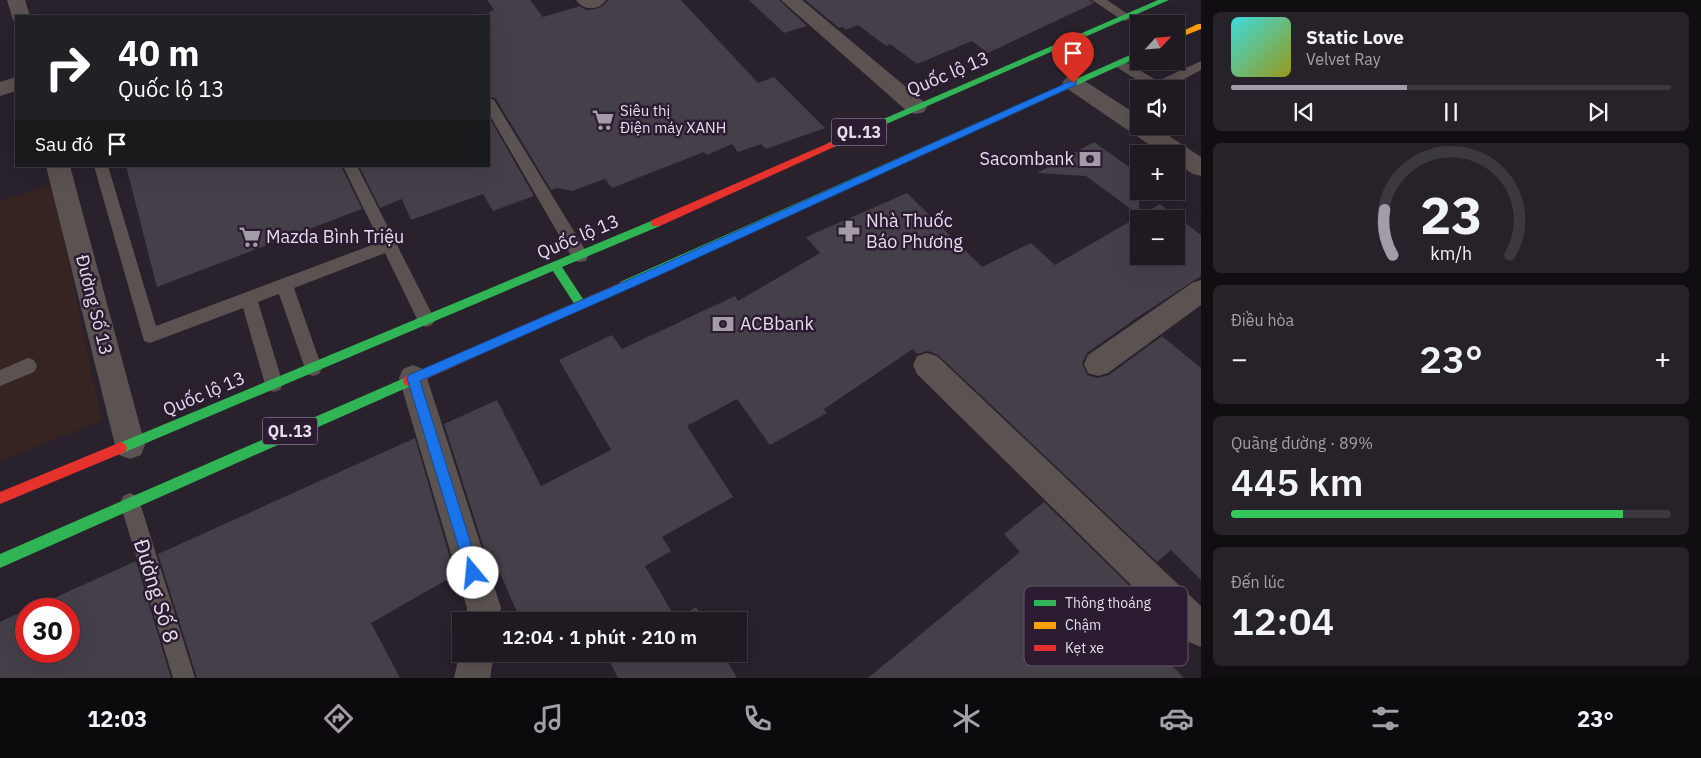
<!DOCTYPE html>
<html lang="vi">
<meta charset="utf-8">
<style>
body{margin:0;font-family:"IBM Plex Sans",sans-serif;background:#27222a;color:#f1f3f6;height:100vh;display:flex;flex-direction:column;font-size:19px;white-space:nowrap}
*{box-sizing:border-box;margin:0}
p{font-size:16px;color:#a1a0a5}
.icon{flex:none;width:28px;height:28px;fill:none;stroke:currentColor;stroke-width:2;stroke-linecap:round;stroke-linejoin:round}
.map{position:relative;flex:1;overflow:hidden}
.details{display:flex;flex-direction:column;gap:12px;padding:12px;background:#110e12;width:500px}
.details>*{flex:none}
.hud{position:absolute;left:15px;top:15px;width:475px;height:152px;border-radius:0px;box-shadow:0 5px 20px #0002,0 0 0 1px #3c383f;background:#202124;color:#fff;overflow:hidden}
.needle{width:32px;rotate:64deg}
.tools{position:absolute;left:1130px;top:15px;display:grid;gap:10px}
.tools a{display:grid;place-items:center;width:55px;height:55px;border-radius:0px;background:#1f1921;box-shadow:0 5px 20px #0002,0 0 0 1px #3c383f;font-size:25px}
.speed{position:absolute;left:15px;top:598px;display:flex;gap:10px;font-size:25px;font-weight:700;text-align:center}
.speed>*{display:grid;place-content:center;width:65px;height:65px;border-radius:50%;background:#1f1921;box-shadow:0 5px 20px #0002,0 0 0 1px #3c383f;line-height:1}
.speed .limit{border:8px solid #d22;background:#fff;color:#111}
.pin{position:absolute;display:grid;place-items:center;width:42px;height:42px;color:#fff;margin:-51px -21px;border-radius:50% 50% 50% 0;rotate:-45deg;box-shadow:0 0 5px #0007}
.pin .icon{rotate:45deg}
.me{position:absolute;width:55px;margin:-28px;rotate:343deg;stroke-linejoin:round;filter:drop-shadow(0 0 4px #0008)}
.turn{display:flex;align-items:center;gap:18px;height:105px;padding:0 20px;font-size:22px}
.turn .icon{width:65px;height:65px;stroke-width:2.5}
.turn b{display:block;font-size:35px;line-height:42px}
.then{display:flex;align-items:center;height:48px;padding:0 20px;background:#0003;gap:10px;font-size:19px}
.big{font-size:38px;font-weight:600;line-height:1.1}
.details .tile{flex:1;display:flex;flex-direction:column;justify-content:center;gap:8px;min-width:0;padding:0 18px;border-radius:8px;background:#27222a}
.details .dial{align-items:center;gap:0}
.dial svg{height:130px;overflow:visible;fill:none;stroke:#3c383f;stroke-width:7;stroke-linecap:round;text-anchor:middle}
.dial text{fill:#f1f3f6;stroke:none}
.song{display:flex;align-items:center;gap:15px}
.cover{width:60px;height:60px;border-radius:8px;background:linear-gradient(135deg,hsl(180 70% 55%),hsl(60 70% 35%))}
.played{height:5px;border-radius:2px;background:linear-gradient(90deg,#a49ba8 40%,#3c383f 40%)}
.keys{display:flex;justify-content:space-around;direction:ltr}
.heat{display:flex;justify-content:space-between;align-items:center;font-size:28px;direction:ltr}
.charge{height:8px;border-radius:4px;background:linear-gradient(90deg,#34c759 89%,#3c383f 0)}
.trip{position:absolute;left:452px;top:612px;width:295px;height:50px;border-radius:0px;background:#1f1921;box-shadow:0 5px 20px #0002,0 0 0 1px #3c383f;font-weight:600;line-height:50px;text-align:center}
.menu{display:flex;height:80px;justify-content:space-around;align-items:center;background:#0c0a0d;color:#a1a0a5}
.menu .icon{width:35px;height:35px}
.menu .on{color:#a49ba8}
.menu b{font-size:22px;color:#f1f3f6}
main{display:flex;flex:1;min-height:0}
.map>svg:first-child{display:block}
</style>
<main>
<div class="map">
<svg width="1201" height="678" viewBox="0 0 1201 678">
<rect width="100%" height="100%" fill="#29212c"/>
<path fill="#362422" d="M52,184L102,420L0,462V201Z"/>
<path fill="#453f4a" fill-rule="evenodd" d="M487,0H530L543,17L580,6L586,10L596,9L604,5L608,0H681L758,83L774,77L825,128L766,149L761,144L738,152L732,144L707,155L704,152L612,188L605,179L572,191L557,188L551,190L496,99L489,96V12L494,10Z
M749,0H779L807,26L784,33Z
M805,0H1090L1094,3L988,53L972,41L917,64L890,44L886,46L858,25L846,30L843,27L839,28Z
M489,117L534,196L493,211L483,194L411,220L402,199L380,208L359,166H489Z
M1094,142L1139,174V215L1086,176L1037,173Z
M126,166H341L362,209L157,287Z
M907,193L982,267L1031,243L1055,265L1160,204L1201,235V276L1138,317L1087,353L1082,363L1087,375L1097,378L1109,375L1162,336L1201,368V580L1171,550L1157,562L938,355L928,351L917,354L913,349L824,409L827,413L770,445L737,399L687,426L733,497L662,537L671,551L645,566L676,619L696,607L705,621H521L492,555L487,558L444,424L497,400L541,486L611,450L559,360L612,335L622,349L735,296L738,301L820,253L806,237ZM1139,219H1176V256H1139Z
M415,438L455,575L371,623L400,678H197L158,554Z
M1044,502L1129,585L1121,591L1135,605L1124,616L1184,678H868L1020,552L1004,534Z
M136,561L171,678H0V622L26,610V651H69V609H30Z
M606,654H723L737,678H618Z"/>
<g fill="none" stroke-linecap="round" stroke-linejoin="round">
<path fill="#5b5352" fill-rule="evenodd" d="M1092,0H1107L1132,17L1126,21L1122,20Z
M1120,59L1158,81L1201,61V70L1165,89H1151L1115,66L1113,63Z
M489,98L494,100L586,251L588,256L586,261L580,262L574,261L489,114Z
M94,166H108L156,326L380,242L343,166H357L435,320L432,325L426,327L420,325L385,253L294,288L322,368L319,374L313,376L307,374L279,294L258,302L283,384L280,390L274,392L268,390L265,384L243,308L150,343L144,341Z
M28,358L34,360L37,366L34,372L0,386V370Z
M130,493L137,496L140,503L195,678H173L120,503L123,496Z"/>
<path fill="#5b5352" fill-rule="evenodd" d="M7,0H25L30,16H16V21L13,20Z
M576,0H606C599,11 583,11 576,0Z
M781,0H802L924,102L927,107L924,112L916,114L908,112Z
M1073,76L1080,78L1139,116V126H1154L1201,157V176L1193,174L1176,163V154H1163L1066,88L1062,83L1066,78Z
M16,77V91L0,96V82Z
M46,166H70L145,445L141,455L130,459L119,455L115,445Z
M1201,280V305L1108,373L1098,376L1088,373L1084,364L1088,355L1192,283Z
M927,353L937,356L1201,606V647L1189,642L917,374L913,365L917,356Z
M413,365L423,369L427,378L501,608L499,621H465L467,608L399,378L403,369Z
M461,647V654H494L490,678H454Z"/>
<path fill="#30b455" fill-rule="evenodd" d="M1158,0H1169L834,147H828L826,145L828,143Z
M1139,51V57L628,288L624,289L619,285L620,282Z
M656,219L661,223L660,226L562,267L585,302L586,305L585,308H577L553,271L125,452L121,454L117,452L115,448L117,444Z
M409,376L413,377L415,381L413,385L0,568V554Z"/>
<path fill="#ff9f0a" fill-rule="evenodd" d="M1198,24H1201V29L1176,39V34Z"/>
<path fill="#e5322d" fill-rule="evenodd" d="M831,142L836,145L834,147L660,226H652L651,223L652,220Z
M624,281L629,285L628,288L413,385L409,386L405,385L403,381L405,377Z
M121,442L125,444L127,448L125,452L0,504V492Z"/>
</g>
<path fill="#1a73e8" stroke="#114b97" d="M1073,80L1076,81V85L651,279L420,381L480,573L478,578L473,580L468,578L407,378L409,375L644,273Z"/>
<defs>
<g id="supermarket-bare" transform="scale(1.725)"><path d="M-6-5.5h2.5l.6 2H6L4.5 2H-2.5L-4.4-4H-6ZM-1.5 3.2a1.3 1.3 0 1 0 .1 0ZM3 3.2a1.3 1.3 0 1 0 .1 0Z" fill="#a49ba8" stroke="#2b1c31" stroke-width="2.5" paint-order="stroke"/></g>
<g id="bank-bare" transform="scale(1.725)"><path d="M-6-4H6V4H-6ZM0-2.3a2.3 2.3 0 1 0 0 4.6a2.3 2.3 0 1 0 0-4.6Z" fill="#a49ba8" stroke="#2b1c31" stroke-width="2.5" paint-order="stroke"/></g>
<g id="pharmacy-bare" transform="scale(1.725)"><path d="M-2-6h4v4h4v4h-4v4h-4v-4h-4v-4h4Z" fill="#a49ba8" stroke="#2b1c31" stroke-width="2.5" paint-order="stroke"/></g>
</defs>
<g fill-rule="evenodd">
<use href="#supermarket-bare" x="603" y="120"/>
<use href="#bank-bare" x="1090" y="159"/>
<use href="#pharmacy-bare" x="849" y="231"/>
<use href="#supermarket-bare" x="250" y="237"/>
<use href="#bank-bare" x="723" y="324"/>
</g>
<g text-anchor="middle" stroke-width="5" stroke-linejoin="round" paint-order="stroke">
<g font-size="15" fill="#e6dcea" stroke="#2b1c31" text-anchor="start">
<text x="620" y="116">Siêu thị<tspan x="620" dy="17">Điện máy XANH</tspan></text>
</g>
<g fill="#2b1c31" stroke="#aea2b2" stroke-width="1">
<rect x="831.5" y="118.5" width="55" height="27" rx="4"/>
<rect x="262.5" y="417.5" width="55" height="27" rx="4"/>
</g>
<g font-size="16" font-weight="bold" fill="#e6dcea">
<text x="859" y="138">QL.13</text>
<text x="290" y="437">QL.13</text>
</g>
<g font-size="18" fill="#e6dcea" stroke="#2b1c31">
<text transform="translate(948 74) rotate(-23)" y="6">Quốc lộ 13</text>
<text transform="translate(578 237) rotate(-23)" y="6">Quốc lộ 13</text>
<text transform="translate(94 305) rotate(76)" y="6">Đường Số 13</text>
<text transform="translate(204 394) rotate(-23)" y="6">Quốc lộ 13</text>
</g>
<g font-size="18" fill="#e6dcea" stroke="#2b1c31" text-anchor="start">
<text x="1074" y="165" text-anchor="end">Sacombank</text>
<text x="866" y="227">Nhà Thuốc<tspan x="866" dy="21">Báo Phương</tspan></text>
<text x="266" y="243">Mazda Bình Triệu</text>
<text x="740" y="330">ACBbank</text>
</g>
<g font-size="21" fill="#e6dcea" stroke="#2b1c31">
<text transform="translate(156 591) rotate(73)" y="7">Đường Số 8</text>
</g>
</g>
<rect x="1024" y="586" width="164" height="80" rx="8" fill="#2b1c31" stroke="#635668" stroke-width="1"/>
<rect x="1034" y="600" width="22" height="6" fill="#30b455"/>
<rect x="1034" y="622" width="22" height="7" fill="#ff9f0a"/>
<rect x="1034" y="645" width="22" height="6" fill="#e5322d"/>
<g font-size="14" fill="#e6dcea">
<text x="1065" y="608">Thông thoáng</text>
<text x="1065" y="630">Chậm</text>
<text x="1065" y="653">Kẹt xe</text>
</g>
</svg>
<div class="tools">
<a><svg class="needle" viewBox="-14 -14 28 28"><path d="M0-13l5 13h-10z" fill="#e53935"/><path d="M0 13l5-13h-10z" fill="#a1a0a5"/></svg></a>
<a><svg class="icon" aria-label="sound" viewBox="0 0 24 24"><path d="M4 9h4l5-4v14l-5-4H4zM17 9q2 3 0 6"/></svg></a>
<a>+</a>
<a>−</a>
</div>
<div class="speed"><div class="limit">30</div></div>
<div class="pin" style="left:1073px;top:83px;background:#d93025"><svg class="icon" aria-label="arrive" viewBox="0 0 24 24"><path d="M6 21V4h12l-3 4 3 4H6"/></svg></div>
<svg class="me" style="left:473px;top:573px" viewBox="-20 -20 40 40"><circle r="19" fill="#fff"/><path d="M0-13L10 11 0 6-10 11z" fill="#1a73e8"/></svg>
<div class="trip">12:04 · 1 phút · 210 m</div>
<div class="hud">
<div class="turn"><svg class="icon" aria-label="right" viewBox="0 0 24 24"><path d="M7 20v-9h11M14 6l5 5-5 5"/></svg><div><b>40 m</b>Quốc lộ 13</div></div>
<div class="then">Sau đó<svg class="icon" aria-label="arrive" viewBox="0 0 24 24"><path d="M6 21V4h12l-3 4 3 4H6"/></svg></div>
</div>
</div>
<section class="details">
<div class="tile">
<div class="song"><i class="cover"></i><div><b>Static Love</b><p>Velvet Ray</p></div></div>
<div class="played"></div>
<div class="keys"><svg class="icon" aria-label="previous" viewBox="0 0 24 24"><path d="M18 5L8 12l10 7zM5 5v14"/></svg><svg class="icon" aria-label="pause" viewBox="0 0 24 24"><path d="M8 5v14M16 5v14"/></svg><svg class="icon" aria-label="next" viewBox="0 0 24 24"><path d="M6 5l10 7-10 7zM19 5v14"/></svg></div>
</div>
<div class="tile dial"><svg viewBox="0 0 100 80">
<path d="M14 69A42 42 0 1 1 86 69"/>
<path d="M14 69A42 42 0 0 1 9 41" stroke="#a49ba8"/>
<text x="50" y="56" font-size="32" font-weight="700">23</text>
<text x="50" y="72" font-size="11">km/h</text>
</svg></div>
<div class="tile"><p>Điều hòa</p>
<div class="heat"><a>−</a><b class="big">23°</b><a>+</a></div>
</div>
<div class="tile"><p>Quãng đường · 89%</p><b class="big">445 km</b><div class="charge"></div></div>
<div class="tile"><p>Đến lúc</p><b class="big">12:04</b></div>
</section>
</main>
<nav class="menu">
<b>12:03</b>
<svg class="icon on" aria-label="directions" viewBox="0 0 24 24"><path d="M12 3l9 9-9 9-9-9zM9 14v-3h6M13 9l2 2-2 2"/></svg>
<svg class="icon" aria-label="music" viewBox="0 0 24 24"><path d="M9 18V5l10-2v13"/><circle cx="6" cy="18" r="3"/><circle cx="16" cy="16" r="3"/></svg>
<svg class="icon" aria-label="phone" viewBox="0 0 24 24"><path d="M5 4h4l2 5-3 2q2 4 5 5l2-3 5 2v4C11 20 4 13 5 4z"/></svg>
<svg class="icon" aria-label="climate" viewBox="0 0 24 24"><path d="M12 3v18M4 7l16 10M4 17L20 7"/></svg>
<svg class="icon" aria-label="car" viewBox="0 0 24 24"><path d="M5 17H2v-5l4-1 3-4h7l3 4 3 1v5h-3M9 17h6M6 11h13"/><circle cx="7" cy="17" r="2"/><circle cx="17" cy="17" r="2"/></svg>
<svg class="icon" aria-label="filters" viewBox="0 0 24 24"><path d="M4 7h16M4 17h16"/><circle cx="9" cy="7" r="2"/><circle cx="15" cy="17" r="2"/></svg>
<b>23°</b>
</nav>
